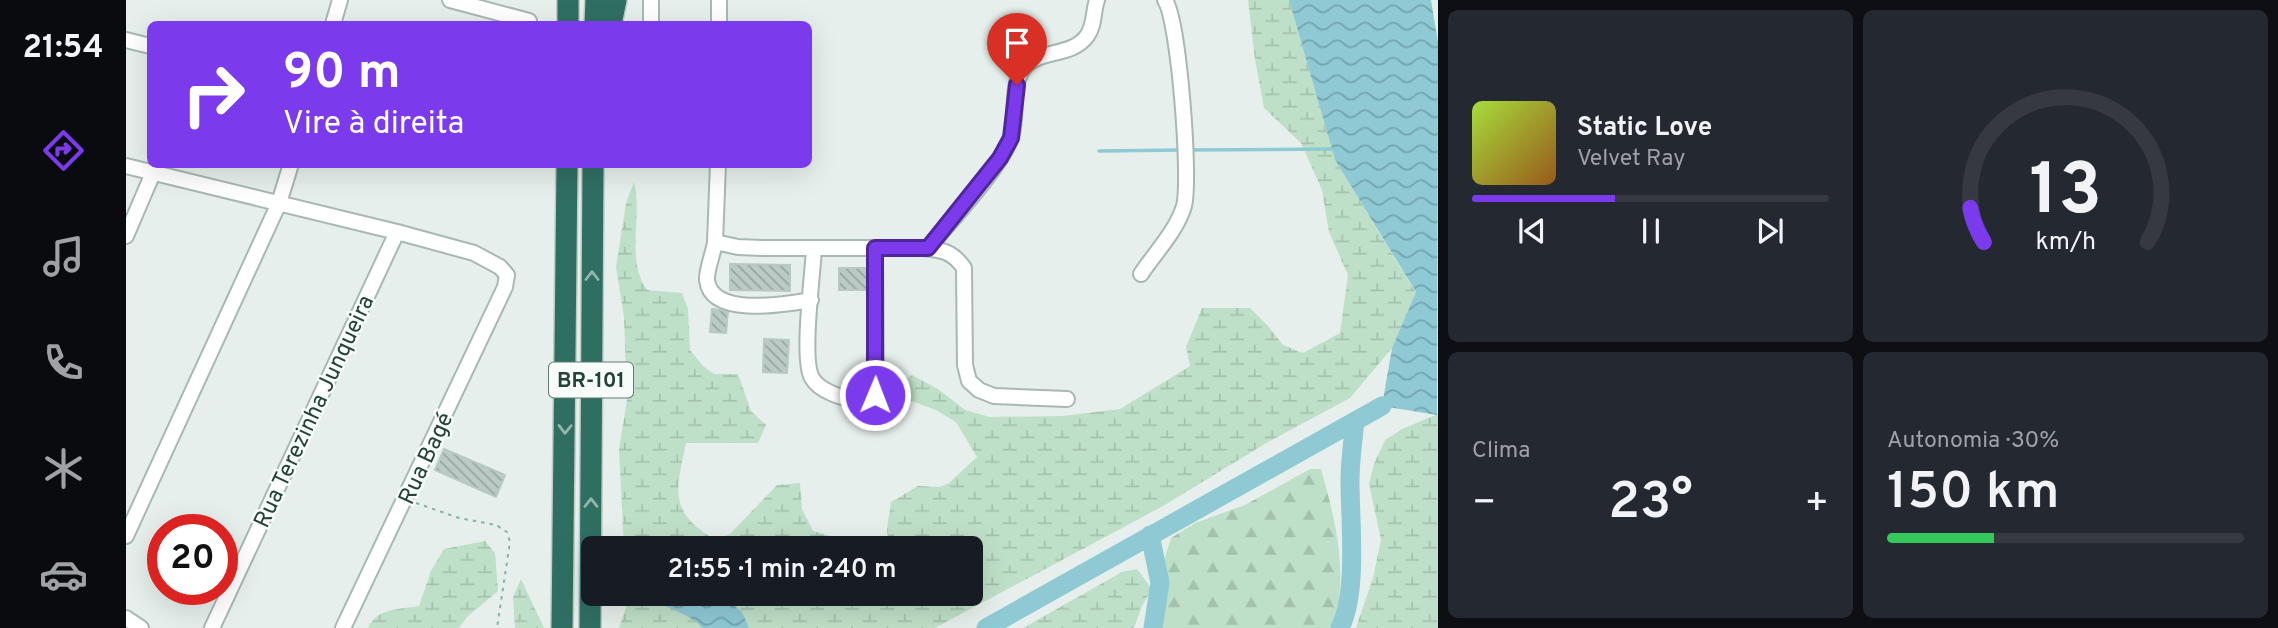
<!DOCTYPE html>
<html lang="pt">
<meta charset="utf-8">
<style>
body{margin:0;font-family:Overpass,sans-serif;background:#242831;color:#f1f3f6;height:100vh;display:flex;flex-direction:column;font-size:26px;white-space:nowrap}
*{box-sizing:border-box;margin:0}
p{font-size:23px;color:#9ea1a6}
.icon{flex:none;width:38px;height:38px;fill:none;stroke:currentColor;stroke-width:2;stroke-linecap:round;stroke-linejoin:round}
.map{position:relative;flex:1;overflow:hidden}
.panel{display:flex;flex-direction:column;gap:10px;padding:10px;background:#0d0f14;width:840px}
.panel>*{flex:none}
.hud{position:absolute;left:21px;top:21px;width:665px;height:147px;border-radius:10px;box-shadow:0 7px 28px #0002;background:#7c3aed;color:#fff;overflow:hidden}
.speed{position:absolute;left:21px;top:514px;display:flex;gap:14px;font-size:35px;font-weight:700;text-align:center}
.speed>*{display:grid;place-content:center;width:91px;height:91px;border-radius:50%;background:#171b24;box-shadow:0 7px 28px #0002;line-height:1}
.speed .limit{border:10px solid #d22;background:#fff;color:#111}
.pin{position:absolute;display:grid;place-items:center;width:60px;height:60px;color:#fff;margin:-72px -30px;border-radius:50% 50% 50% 0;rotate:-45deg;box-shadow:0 0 7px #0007}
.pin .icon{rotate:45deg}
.me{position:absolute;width:77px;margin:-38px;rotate:1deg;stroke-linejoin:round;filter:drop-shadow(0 0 5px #0008)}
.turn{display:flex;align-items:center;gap:24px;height:147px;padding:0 21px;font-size:32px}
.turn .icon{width:91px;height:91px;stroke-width:2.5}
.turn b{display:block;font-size:49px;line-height:60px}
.big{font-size:52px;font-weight:600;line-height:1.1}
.panel .card{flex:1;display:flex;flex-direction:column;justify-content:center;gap:10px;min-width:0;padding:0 24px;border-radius:10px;background:#242831}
.panel .dial{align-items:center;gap:0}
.dial svg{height:182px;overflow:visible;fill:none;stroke:#363941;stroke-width:7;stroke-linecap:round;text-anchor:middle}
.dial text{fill:#f1f3f6;stroke:none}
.song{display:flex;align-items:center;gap:21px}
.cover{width:84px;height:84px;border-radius:10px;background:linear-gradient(135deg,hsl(80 70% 55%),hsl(30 70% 35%))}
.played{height:7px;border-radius:4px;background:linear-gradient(90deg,#7c3aed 40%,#363941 40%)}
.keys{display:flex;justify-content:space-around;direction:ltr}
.heat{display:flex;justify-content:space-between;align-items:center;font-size:38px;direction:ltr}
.charge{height:10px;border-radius:5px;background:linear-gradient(90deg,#34c759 30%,#363941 0)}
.panel .tiles{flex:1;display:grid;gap:10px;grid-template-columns:repeat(2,1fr)}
.trip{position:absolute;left:455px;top:536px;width:402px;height:70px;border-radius:10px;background:#171b24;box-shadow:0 7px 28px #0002;font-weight:600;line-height:70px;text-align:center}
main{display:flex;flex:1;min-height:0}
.tab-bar{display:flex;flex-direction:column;width:126px;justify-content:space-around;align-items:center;background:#090b0e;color:#9ea1a6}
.tab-bar .icon{width:49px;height:49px}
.tab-bar .active{color:#7c3aed}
.tab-bar b{font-size:32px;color:#f1f3f6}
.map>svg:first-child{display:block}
</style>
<main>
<nav class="tab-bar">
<b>21:54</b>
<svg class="icon active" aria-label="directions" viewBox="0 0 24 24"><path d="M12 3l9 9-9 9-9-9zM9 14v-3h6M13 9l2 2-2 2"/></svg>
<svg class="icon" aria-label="music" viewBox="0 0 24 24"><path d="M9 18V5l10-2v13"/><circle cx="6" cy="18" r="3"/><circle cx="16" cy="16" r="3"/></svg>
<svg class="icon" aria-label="phone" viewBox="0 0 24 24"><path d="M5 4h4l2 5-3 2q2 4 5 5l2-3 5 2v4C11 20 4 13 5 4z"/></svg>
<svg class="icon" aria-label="climate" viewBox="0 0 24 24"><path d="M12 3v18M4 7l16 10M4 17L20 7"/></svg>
<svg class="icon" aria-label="car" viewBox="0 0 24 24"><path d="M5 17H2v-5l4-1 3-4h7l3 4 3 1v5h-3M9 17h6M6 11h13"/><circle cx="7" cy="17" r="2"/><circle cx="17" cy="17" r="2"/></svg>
</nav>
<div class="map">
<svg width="1312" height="628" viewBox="0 0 1312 628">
<defs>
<pattern id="forest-firs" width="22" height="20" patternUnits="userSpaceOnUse" patternTransform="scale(1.75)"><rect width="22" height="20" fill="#bfe0c8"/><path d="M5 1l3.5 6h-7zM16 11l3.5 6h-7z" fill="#a4c1ad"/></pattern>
<pattern id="wetland-marsh" width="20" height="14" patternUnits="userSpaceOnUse" patternTransform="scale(1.75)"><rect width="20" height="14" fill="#bfe0c8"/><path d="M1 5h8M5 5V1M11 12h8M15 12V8" fill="none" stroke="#a4c1ad"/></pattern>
<pattern id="water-waves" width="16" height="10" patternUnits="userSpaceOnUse" patternTransform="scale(1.75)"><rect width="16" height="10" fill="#8ec9d4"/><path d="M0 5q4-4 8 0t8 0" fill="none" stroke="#74a5ad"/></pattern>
<pattern id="building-back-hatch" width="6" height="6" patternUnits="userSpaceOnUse" patternTransform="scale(1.75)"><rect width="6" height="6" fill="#bbcac4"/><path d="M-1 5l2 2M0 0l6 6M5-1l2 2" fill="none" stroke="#98a6a0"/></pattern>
</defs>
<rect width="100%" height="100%" fill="#e6efeb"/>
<path fill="url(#forest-firs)" d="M1184,469H1195C1210,523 1223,573 1207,628H1035L1041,592L1036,567L1045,538L1069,523L1119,505Z"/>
<path fill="url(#wetland-marsh)" d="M1122,0H1163L1209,160L1290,293L1266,348L1224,398L1142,442L1037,506L809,628H493L505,593H734L733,605L747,593H845V548H763L761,529L765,502L792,486L814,487L823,483L851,457L830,422L810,410L783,400L774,385L786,375L812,389L839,410L864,417L936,416L994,409L1064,366L1060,347L1076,308H1124L1142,326L1157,345L1177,353L1214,333L1222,275L1203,232L1196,190L1175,143L1138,108L1129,59Z
M508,182C517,216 499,259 521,290L556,293L562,309L564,350L577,366L588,374H612L625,411L640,425L632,443H560C550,491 542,511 589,540L604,534L651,485L674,483L676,509L687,531L719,540L730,548H498L493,449L501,400L498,317L490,267L500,203Z
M1312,414V628H1230L1247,578L1255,540L1243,484L1248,464L1259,440L1276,429Z
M359,541L369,553L372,591L341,617L333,628H242C250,608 275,609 293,606L305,571L318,549Z
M1011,569L1026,589L1016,606L1008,628H897L996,572Z
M395,579L418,628H389L387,597Z"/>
<path fill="url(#water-waves)" d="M1163,0H1305L1312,42L1311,415L1256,406L1266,348L1290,292L1209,160Z
M518,593H593L616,612L623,628H576C566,613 532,607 518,593Z"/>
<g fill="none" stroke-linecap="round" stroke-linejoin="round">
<path stroke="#8ec9d4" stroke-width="3.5" d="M1062,150L1206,149
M973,151L1055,150"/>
<path stroke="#8ec9d4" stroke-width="19" d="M1024,535L1034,583L1027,628
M860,628L1256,406
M1214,628C1232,592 1224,522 1224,481C1224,461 1227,441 1229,421"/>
</g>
<path fill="url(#building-back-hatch)" stroke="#b8c9c2" stroke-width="2" d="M604,264L664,265V291L604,290Z
M713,268H744V290H713Z
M586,309L602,311L600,333L584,332Z
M638,339L663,340L661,373L637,372Z
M318,449L379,475L370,497L309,470Z"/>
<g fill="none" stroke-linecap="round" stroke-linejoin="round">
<g stroke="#a8b8b2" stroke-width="18">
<path id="minor" d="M324,0L403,21
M593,0V24
M207,24L214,0
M525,24V0
M0,40L24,46
M592,164L589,242L612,247L636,248H797C816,250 826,251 838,268L839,365L843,381L853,390L868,396L941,399
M0,166L271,232L348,253L374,267L381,275L379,287L217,628
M0,236L27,173
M589,242C588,251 580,271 581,280C585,318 660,304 685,300
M688,248C687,273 675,359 686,378C695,394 723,399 739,403L749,395L750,384L749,248
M802,248C825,220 874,169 885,137C892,117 884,87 897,69C912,48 945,58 961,36C969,25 967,11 971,0
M1015,274C1029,253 1051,230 1058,206C1065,180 1053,21 1039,0
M0,536L153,203L165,164
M0,618L15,628
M86,628L271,232"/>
</g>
<g stroke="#c2cac8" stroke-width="24">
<path id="highway" d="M442,24V0
M469,24L470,0
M485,24L490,0
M436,628L441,164
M464,628L467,164"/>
</g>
<path stroke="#86b3a5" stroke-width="2" stroke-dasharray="3.5 5" stroke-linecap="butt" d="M290,503L333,518L370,525L381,532L384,542L371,628"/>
<use href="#minor" stroke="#fff" stroke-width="14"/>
<use href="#highway" stroke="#2f6f62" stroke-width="21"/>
</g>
<defs><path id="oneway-chevron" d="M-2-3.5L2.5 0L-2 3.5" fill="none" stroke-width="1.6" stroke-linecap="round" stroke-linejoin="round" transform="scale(1.75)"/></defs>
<g stroke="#93b5ae">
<use href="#oneway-chevron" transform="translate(466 276) rotate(-90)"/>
<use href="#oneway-chevron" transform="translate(439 429) rotate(91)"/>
<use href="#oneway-chevron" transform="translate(465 503) rotate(-90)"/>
</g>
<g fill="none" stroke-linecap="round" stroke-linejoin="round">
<g stroke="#51269a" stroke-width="18">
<path id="route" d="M749,395V248H802L874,158L885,138L891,85"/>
</g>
<use href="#route" stroke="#7c3aed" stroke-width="12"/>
</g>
<g text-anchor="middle" stroke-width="5" stroke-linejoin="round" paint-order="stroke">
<rect fill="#f7fbf9" stroke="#637a73" stroke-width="2" x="423" y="362.5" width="84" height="35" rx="5"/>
<g font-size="21" font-weight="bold" fill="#24423a">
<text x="465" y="387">BR-101</text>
</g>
<g font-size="23" fill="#24423a" stroke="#f7fbf9">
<text transform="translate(187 411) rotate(-65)" y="8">Rua Terezinha Junqueira</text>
<text transform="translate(299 458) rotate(-65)" y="8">Rua Bagé</text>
</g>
</g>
</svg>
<div class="speed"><div class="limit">20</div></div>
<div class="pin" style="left:891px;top:85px;background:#d93025"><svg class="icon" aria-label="arrive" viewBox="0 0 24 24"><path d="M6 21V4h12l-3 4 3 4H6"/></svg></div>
<svg class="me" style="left:749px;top:395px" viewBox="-20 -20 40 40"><circle r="17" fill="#7c3aed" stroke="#fff" stroke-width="3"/><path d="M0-11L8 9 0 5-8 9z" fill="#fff"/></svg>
<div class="trip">21:55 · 1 min · 240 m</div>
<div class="hud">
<div class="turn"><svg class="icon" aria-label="right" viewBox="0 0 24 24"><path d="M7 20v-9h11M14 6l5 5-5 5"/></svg><div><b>90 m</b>Vire à direita</div></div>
</div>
</div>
<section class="panel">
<div class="tiles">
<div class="card">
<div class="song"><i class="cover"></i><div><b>Static Love</b><p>Velvet Ray</p></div></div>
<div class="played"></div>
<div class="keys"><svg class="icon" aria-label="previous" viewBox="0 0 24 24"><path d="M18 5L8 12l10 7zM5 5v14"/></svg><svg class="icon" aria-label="pause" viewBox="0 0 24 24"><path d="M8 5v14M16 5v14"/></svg><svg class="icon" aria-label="next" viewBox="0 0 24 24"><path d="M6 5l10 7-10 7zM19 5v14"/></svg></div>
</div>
<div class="card dial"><svg viewBox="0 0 100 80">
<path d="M14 69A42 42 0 1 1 86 69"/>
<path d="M14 69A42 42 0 0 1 8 54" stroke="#7c3aed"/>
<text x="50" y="56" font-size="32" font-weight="700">13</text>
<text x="50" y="72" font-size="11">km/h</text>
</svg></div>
<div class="card"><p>Clima</p>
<div class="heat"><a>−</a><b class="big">23°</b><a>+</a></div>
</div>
<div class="card"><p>Autonomia · 30%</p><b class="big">150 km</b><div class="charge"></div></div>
</div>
</section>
</main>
